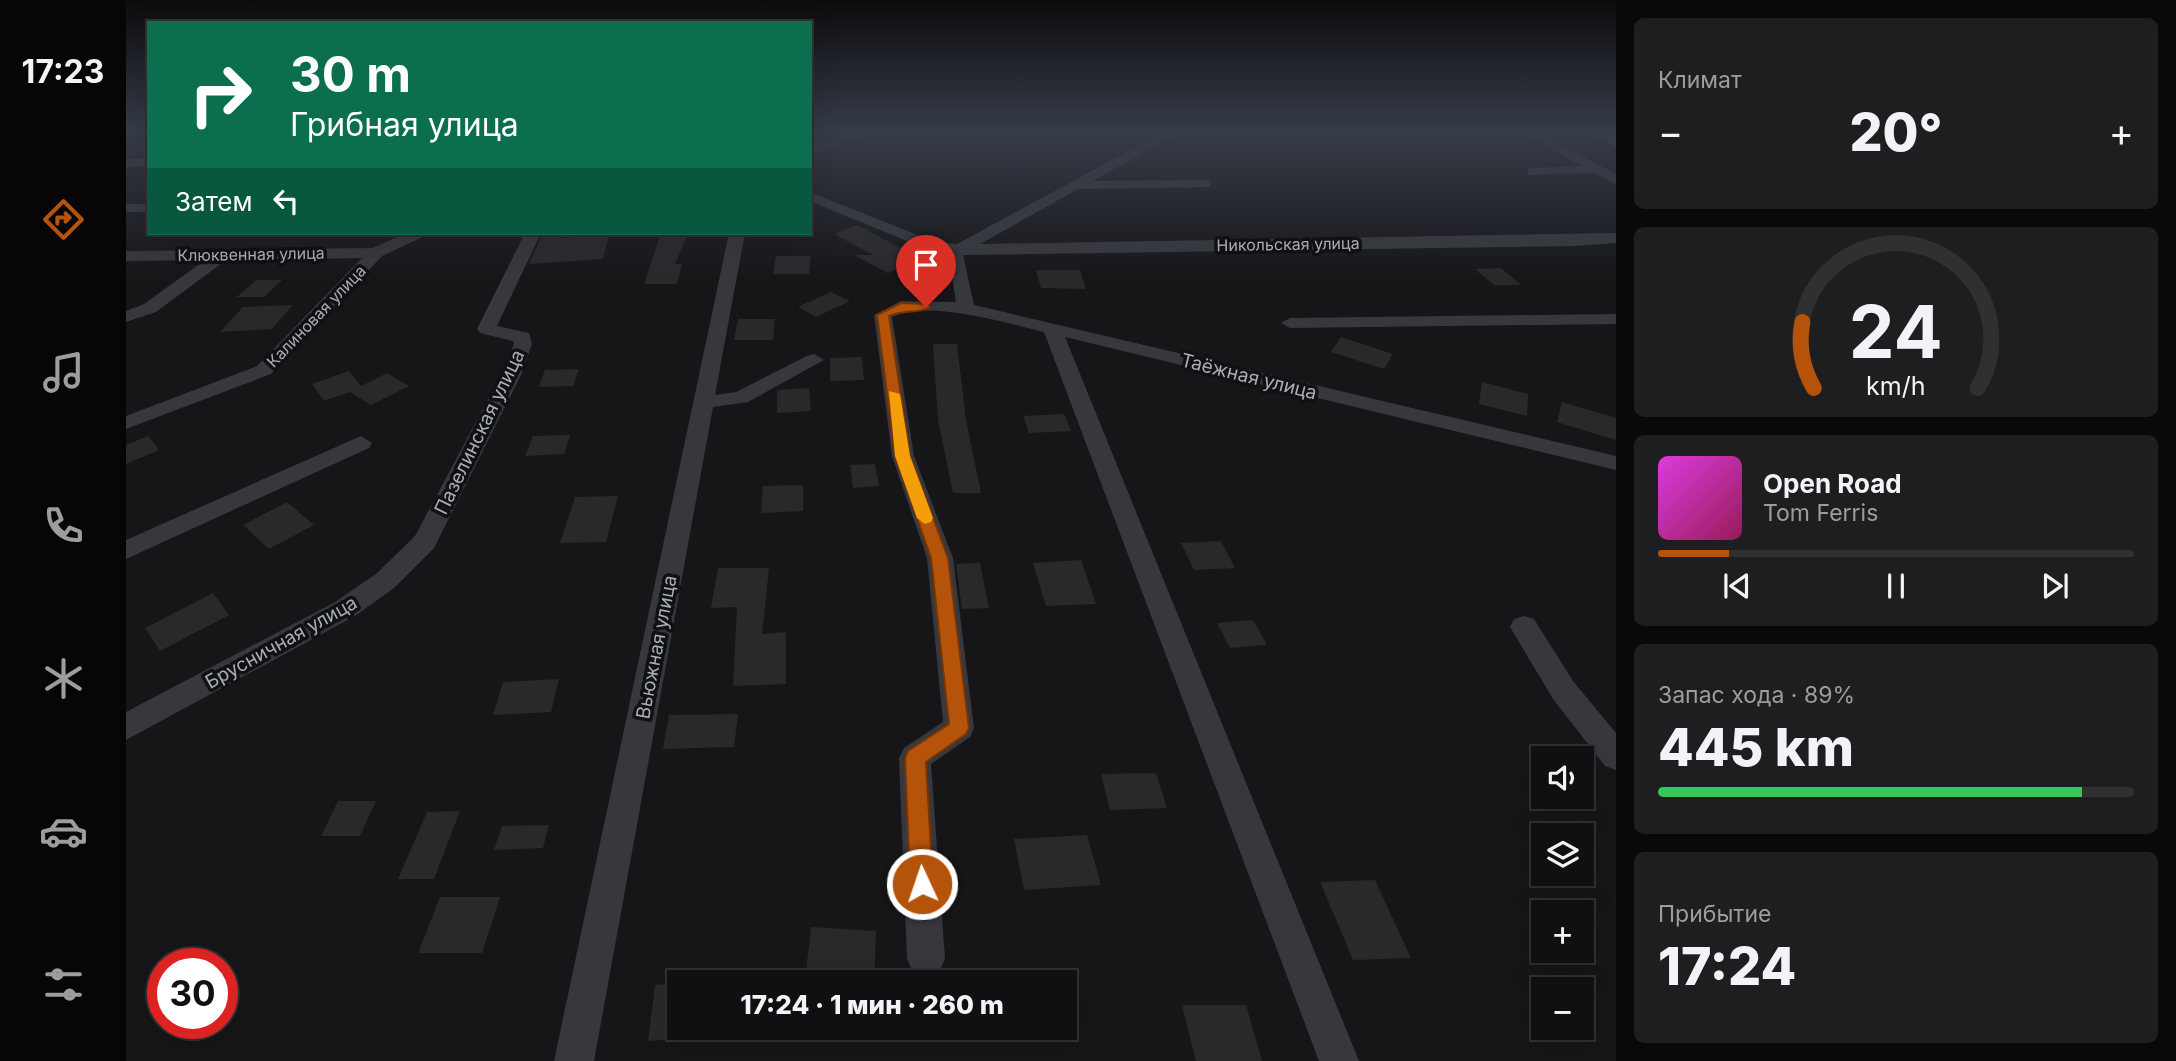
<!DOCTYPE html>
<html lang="ru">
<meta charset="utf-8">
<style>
body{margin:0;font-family:Inter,sans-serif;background:#1e1e20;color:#f1f3f6;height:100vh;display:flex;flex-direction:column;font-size:26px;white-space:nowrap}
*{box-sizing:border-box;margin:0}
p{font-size:23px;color:#9c9d9f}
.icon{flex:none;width:38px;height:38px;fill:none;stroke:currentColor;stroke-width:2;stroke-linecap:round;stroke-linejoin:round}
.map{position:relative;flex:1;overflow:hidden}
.sheet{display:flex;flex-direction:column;gap:18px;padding:18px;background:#09090a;width:560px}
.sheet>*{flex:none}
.top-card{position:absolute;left:21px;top:21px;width:665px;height:214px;border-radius:0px;box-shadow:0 7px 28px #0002,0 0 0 2px #303032;background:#0b6e4f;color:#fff;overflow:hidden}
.fabs{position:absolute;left:1405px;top:746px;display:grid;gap:14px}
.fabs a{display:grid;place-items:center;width:63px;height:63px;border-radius:0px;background:#101012;box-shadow:0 7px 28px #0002,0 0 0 2px #303032;font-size:35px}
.speed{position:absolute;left:21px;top:948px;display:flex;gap:14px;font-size:35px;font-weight:700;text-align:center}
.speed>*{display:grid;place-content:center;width:91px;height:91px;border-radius:50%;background:#101012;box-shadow:0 7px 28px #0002,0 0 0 2px #303032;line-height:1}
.speed .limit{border:10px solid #d22;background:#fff;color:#111}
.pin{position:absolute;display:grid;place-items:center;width:60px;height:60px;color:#fff;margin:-72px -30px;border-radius:50% 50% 50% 0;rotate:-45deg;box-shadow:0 0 7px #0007}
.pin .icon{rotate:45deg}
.me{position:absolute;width:77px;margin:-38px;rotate:357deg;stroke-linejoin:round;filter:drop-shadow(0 0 5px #0008)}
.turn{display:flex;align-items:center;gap:24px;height:147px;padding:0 28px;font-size:32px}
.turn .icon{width:91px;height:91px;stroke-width:2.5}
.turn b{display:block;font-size:49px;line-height:60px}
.then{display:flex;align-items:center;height:66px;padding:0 28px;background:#0003;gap:14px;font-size:26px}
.big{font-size:52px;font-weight:800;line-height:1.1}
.sheet .card{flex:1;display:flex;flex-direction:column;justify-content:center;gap:10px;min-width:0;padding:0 24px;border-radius:10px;background:#1e1e20}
.sheet .dial{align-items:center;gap:0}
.dial svg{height:182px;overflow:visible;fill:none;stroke:#303032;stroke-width:7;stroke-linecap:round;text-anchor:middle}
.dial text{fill:#f1f3f6;stroke:none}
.song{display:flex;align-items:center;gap:21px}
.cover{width:84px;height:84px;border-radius:10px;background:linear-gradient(135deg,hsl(300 70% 55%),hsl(330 70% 35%))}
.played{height:7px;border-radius:4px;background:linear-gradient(90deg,#b45309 15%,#303032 15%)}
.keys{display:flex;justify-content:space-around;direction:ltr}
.heat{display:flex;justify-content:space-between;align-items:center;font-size:38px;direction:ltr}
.charge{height:10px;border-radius:5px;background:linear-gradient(90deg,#34c759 89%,#303032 0)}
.trip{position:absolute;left:541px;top:970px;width:410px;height:70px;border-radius:0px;background:#101012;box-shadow:0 7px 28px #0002,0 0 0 2px #303032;font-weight:800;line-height:70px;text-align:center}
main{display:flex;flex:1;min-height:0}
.dock{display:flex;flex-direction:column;width:126px;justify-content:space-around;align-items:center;background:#060607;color:#9c9d9f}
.dock .icon{width:49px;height:49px}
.dock .current{color:#b45309}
.dock b{font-size:32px;color:#f1f3f6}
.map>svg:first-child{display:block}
</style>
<main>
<nav class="dock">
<b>17:23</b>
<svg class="icon current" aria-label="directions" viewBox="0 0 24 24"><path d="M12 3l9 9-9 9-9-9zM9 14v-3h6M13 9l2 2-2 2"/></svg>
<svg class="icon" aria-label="music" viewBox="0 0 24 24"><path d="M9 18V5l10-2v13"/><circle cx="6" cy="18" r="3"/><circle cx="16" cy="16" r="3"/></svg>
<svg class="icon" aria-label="phone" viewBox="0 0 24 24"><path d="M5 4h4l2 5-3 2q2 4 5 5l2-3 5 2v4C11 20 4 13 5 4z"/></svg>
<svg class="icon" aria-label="climate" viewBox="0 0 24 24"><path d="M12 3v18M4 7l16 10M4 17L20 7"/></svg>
<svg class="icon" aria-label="car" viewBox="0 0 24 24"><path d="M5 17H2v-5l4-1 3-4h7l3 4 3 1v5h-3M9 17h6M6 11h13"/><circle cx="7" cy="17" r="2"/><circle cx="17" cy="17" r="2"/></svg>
<svg class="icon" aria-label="filters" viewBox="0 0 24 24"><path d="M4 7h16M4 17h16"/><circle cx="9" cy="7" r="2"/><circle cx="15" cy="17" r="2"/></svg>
</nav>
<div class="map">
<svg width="1490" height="1061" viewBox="0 0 1490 1061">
<rect width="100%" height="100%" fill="#161618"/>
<path fill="#29292c" d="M731,225L788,255H805L762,273L728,255H747L708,234Z
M417,233H436L434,238L483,235L477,259L403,264Z
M535,233H562L549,264H556L551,284H518Z
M650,256H685L683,274H647Z
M1375,268L1395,285H1368L1349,269Z
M910,270H954L960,289L915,288Z
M130,280H156L138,297H111Z
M705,292L724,301L690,317L672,307Z
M167,305L146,329L94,332L117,307Z
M612,319H649L647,340H608Z
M1215,337L1267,354L1258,369L1205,352Z
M807,344H831L840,420L855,493H827L812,420Z
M736,357L738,380L704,381V358Z
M453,369L447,386L413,387L419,370Z
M223,371L235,386L261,373L283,386L245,405L224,392L198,401L186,384Z
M1356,382L1402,394L1401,416L1353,404Z
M683,388L685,411L651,413V390Z
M1436,402L1490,418V440L1431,422Z
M938,414L945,431L903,433L897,416Z
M444,435L438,454L399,456L407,436Z
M22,436L33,450L0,464V445Z
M749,464L753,486L727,488L724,465Z
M677,485V511L635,513L637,486Z
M492,496L480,542L434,543L449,497Z
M161,502L188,525L143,549L117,525Z
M1095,541L1109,568L1068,570L1055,543Z
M955,560L970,604L920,606L907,563Z
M854,563L863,608L836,609L830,564Z
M592,568H643L636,634L660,632V684L607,686L611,607L585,608Z
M87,593L103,615L34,651L19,628Z
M1127,620L1141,645L1104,648L1091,623Z
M433,679L425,712L367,715L377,682Z
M612,714L608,747L537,749L543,715Z
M1030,773L1041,808L984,810L975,774Z
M212,801H250L234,836H195Z
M334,811L308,879H272L301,812Z
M423,825L417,848L368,850L376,826Z
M961,835L975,885L898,890L888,839Z
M1249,880L1285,958L1227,960L1194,882Z
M314,897H374L356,953H292Z
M685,927L750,931L748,982L679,980Z
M553,983V1039L522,1041L529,985Z
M1056,1005H1120L1136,1061H1070Z"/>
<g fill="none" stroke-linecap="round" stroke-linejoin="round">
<path fill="#37383d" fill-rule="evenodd" d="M730,131H746L684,155V147Z
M1039,131H1075L1069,135H1049L967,181L1080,180L1085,181V187L952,189L854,244L1490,233V243L1448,246L837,255L848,305L1490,456V470L939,337L1233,1061H1193L918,332C879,323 803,299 766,317L788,456L827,558L848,728L844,737L805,764L819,959L813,972L800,978L787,972L781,959L773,758L778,748L817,722L801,558L766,456L748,315L775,301L830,302L822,252L800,249L684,201V192L809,242L831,244Z
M1396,131H1410L1490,174V184L1468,173L1402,175V169L1407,168L1455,166Z
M23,158V166L0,167V159Z
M0,204H23V212H0Z
M280,233H305L256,256L145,374L0,429V416L131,366L236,258L100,260L30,312L0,322V311L18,304L79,260L0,261V251L247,248Z
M399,233H415L371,326L403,333L406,344L395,375L308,548L268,588L229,616L0,740V712L209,602L250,574L289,536L375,375L388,344L387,341L354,333L351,329Z
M603,233H619L589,395L610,392L681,356L688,354L698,360L622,402L587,407L468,1061H428Z
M1490,314V324L1164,328L1155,323L1164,318Z
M235,436L246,443L243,448L0,559V540Z
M1398,616L1408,619L1447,681L1490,733V770L1479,766L1427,699L1384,627L1388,619Z"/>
<path fill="#53555c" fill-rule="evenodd" d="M1461,131H1479L1490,136V147Z"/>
</g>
<linearGradient id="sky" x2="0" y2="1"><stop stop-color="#0c0c0d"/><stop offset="0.47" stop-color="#363c48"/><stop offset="1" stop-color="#363c48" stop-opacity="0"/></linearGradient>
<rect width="1490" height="279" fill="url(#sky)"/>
<path fill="#b45309" stroke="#753606" stroke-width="2" d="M775,303L800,304L805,307C795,314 777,309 763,316L784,456L822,558L843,728L840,734L800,762L807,884L804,892L796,895L788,892L784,884L779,758L782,751L823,724L805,558L769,456L751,315Z"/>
<path fill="#f59e0b" d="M763,391L774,394L784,456L807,518L805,522L799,524L791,518L769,456Z"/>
<g text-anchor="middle" stroke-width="7" stroke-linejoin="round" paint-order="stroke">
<g font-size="16" fill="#a8adb8" stroke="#111113">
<text transform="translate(1162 244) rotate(-1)" y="6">Никольская улица</text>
<text transform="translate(125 254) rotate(-1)" y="6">Клюквенная улица</text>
<text transform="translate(190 316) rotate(-46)" y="6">Калиновая улица</text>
</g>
<g font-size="19" fill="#a8adb8" stroke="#111113">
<text transform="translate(1123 376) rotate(14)" y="7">Таёжная улица</text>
<text transform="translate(353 432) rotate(-64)" y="7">Пазелинская улица</text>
<text transform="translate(155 642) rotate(-29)" y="7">Брусничная улица</text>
<text transform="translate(530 647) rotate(-79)" y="7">Вьюжная улица</text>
</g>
</g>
</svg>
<div class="fabs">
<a><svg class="icon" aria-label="sound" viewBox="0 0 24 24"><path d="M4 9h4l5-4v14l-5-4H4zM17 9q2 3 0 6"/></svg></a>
<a><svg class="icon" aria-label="layers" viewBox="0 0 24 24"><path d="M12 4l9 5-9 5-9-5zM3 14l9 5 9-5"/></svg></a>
<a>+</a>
<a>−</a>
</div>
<div class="speed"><div class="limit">30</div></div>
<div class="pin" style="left:800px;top:307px;background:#d93025"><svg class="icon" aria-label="arrive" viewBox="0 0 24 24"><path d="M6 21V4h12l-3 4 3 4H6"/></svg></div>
<svg class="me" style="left:796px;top:884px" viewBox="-20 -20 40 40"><circle r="17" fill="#b45309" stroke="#fff" stroke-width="3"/><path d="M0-11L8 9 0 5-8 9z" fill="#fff"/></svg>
<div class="trip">17:24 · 1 мин · 260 m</div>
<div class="top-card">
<div class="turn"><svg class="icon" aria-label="right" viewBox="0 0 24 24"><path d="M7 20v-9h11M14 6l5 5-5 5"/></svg><div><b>30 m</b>Грибная улица</div></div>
<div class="then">Затем<svg class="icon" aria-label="left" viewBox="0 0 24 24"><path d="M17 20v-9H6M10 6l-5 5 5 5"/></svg></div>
</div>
</div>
<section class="sheet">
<div class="card"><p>Климат</p>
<div class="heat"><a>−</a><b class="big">20°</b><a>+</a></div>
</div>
<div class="card dial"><svg viewBox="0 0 100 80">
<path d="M14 69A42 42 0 1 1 86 69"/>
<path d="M14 69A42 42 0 0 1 9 40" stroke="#b45309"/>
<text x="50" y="56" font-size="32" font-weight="700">24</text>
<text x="50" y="72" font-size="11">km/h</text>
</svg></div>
<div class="card">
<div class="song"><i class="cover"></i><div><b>Open Road</b><p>Tom Ferris</p></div></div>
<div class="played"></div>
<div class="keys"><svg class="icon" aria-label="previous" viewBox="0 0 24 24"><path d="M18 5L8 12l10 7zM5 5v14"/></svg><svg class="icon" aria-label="pause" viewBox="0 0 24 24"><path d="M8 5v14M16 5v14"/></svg><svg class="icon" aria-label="next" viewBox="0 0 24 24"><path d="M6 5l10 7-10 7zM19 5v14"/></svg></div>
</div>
<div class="card"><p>Запас хода · 89%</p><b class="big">445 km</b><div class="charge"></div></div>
<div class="card"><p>Прибытие</p><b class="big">17:24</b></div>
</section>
</main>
